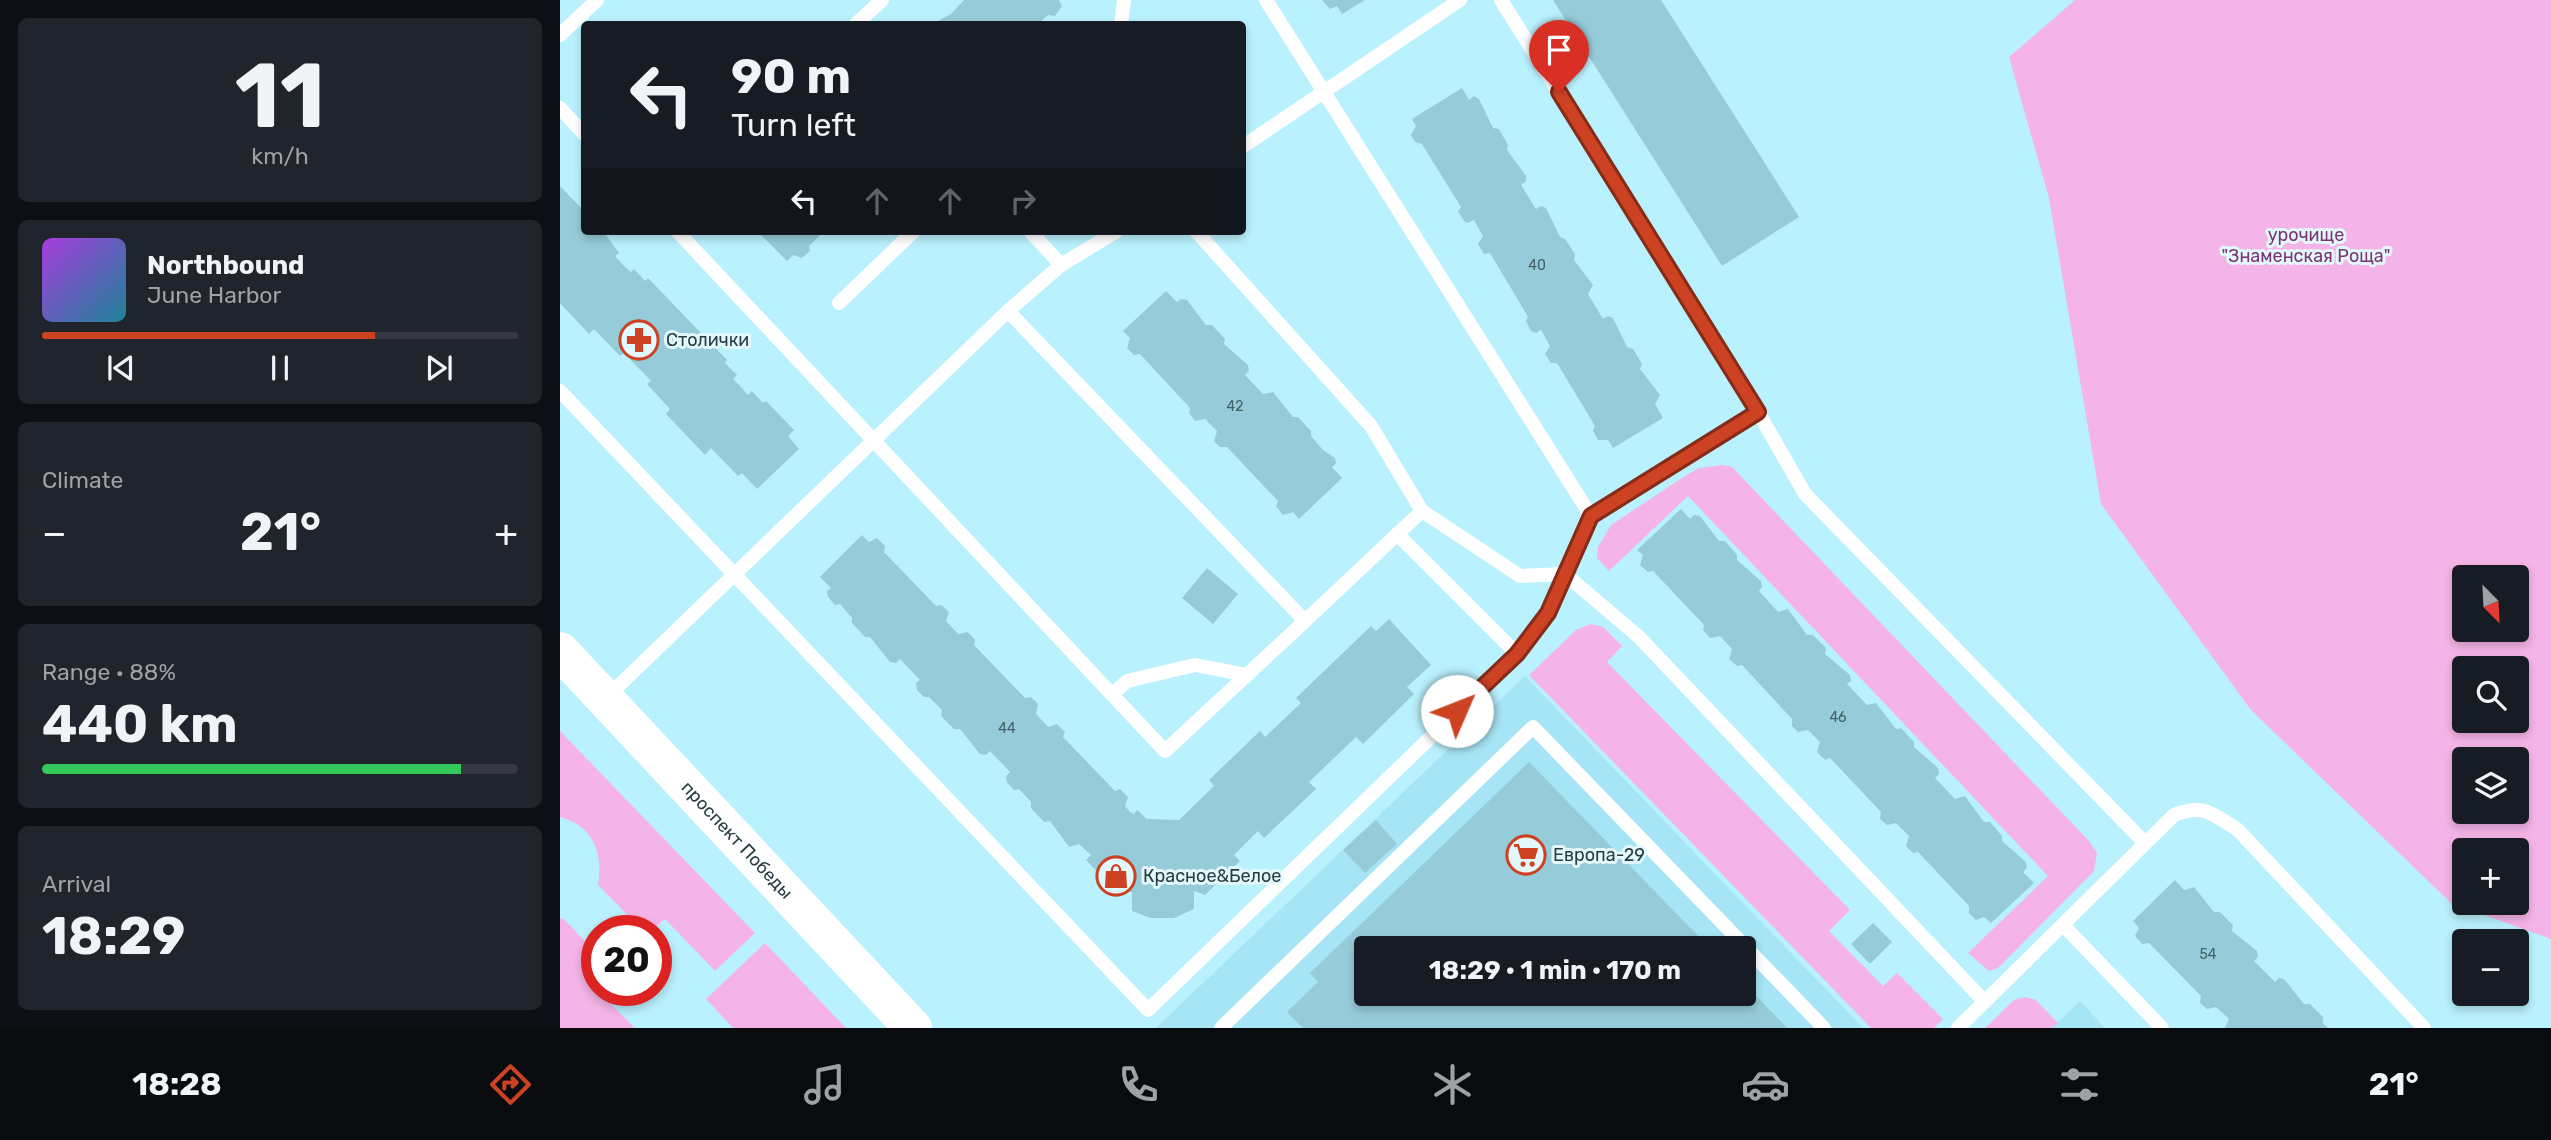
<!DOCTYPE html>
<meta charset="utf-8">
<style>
body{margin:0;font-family:Rubik,sans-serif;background:#20242c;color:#f1f3f6;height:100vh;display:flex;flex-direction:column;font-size:26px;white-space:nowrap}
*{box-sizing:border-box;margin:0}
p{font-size:23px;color:#9ea1a6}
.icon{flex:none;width:38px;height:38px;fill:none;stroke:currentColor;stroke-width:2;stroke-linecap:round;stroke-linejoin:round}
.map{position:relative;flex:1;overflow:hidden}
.details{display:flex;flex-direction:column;gap:18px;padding:18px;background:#0d0f14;width:560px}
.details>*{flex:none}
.top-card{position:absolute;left:21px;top:21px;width:665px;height:214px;border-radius:7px;box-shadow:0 4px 10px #0003;background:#171b24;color:#f1f3f6;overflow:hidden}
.needle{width:46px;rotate:156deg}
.fabs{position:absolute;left:1892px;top:565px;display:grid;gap:14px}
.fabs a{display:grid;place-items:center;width:77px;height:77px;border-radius:7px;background:#171b24;box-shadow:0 4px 10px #0003;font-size:35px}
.speed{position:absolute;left:21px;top:915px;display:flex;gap:14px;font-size:35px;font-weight:700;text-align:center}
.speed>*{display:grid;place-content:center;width:91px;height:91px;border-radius:50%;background:#171b24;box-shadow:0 4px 10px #0003;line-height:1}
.speed .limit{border:10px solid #d22;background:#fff;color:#111}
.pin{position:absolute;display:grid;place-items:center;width:60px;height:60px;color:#fff;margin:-72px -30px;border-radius:50% 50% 50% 0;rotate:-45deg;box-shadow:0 0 7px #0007}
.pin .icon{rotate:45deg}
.me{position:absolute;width:77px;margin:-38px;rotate:46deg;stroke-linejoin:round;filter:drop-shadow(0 0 5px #0008)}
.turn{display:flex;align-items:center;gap:24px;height:147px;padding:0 35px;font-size:32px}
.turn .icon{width:91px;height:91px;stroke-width:2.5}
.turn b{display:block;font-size:49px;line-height:60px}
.lanes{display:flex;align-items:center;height:66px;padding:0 35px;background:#0003;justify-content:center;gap:35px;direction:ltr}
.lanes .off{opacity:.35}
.big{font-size:52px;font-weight:700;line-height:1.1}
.details .tile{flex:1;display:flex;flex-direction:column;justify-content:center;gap:10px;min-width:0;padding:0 24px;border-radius:10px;background:#20242c}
.details .dial{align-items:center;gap:0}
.dial b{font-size:91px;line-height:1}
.song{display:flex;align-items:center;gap:21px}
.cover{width:84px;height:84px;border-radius:10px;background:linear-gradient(135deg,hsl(280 70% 55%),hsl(190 70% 35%))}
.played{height:7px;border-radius:4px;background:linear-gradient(90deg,#cc4223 70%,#363941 70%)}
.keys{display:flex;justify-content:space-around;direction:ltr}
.heat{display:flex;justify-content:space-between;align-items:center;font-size:38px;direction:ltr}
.charge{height:10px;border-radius:5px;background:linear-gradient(90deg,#34c759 88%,#363941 0)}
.trip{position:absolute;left:794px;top:936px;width:402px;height:70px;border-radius:7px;background:#171b24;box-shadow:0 4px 10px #0003;font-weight:700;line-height:70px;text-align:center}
.tab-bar{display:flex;height:112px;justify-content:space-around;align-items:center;background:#090b0e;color:#9ea1a6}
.tab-bar .icon{width:49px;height:49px}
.tab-bar .current{color:#cc4223}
.tab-bar b{font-size:32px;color:#f1f3f6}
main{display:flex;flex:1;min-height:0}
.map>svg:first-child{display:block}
</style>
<main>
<section class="details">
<div class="tile dial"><b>11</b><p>km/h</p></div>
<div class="tile">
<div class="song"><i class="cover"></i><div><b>Northbound</b><p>June Harbor</p></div></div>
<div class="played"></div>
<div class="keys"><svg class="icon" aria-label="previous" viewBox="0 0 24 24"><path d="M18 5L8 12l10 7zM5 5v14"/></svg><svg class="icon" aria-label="pause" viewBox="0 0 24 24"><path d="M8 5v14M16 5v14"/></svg><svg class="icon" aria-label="next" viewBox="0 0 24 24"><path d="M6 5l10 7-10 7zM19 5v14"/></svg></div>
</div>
<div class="tile"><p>Climate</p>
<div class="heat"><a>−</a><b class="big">21°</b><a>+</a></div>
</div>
<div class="tile"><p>Range · 88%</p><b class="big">440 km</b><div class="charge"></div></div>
<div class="tile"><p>Arrival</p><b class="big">18:29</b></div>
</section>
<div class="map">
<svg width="1991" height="1028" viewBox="0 0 1991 1028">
<rect width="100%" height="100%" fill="#baf1fe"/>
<path fill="#a6e5f5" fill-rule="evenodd" d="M965,676L1303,1028H596ZM807,948H1185V994H807Z
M1520,1001L1545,1028H1492Z"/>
<path fill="#f5b4e7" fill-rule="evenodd" d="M1515,0H1991V939L1891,903L1691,710L1541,504L1489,198L1449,57ZM1904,578H1956V630H1904ZM1956,668V721H1904V668ZM1904,760H1956V812H1904ZM1956,850V903H1904V850Z
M1163,465L1172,467L1529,841L1537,853L1534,871L1438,968L1429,971L1408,953L1488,876L1128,496L1049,571L1037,558L1038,547L1051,525L1125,476L1139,468Z
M1030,624L1043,627L1062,646L1047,662L1290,910L1269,931L1323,986L1337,973L1383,1019L1374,1028H1311L969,675L1016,630Z
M0,731L195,933L155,971L105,919L92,931H83L38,885C43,853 34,826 0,817Z
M3,918L37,954V990L75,1028H0V919Z
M205,943L286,1028H173L146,999Z
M1466,997L1476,1000L1498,1023L1492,1028H1425L1454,1000Z"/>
<path fill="#96ccd9" d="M404,0H499L502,6L495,16L488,15L478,24H378V21L391,14Z
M762,0H805L782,14L777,6L770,9Z
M993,0H1101L1239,217L1162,266Z
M902,88L909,100L914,96L919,99L933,128L939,129L948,145L947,150L966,176V181L961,185L976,209L981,206L986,208L1000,237L1005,239L1015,254L1014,260L1033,285L1028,294L1043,319L1048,316L1053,318L1067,347L1073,349L1082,364L1080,369L1100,395L1095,404L1103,418L1053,448L1048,440H1038L1033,431L1035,426L997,363H991L985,354L990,346L981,330L976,333L971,331L966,321L968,317L958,300L930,253L924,254L918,244L923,236L914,220L907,223L904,221L898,211L901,207L862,144L855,142L851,135L856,126L852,119Z
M0,186L24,211V231H43L59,253L55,256L63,265L71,272L74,269L85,281L88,278L167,360L165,363L177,375L173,379L181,387L188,395L192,391L203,403L206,401L234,430L228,436L239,449L197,489L182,473L178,476L151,448L145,455L106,414L110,409L87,384L91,381L64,353L60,356L34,329L29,334L0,303Z
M197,231H264L249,246L250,251L242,258L233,255L227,261Z
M606,291L617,302L621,299L627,300L646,325H652L665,339L664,344L688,365L689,371L685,375L703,394L713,392L733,417H738L751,431V436L763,450L775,458L776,463L772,467L782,478L739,519L733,512L723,515L716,506L718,501L667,447H660L654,441L657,431L645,419L635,421L629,413L630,408L580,354L574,355L567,348L570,338L563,331Z
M1121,509L1130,519L1134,515L1140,516L1159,541H1165L1177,555V560L1201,581L1202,587L1199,591L1218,612L1228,609L1247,635H1253L1266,648L1265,654L1290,675L1291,681L1287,684L1307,705L1316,703L1336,729L1341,728L1354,742V747L1378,768L1379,774L1375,778L1395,799L1405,796L1424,822H1430L1442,836V841L1466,862L1467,868L1463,872L1474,883L1431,923L1424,917L1416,920L1409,913V906L1358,852L1353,853L1346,846L1349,836L1336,823L1327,825L1320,819L1321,812L1270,758L1265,760L1257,752L1260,742L1248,730L1238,732L1232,726V719L1182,665L1177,666L1169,659L1172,649L1160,636L1150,638L1143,630L1144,625L1093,571L1088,572L1080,565L1083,555L1077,550Z
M302,535L309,542L317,538L325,546L324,552L376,606L381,605L389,612L386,621L398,634L408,632L415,640L414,645L465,698L471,697L478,704L476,714L488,727L497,724L505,732L503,737L555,791L560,789L568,797L565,806L570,812L574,814L577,810L587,819L619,820L654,786L649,780L700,731L705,737L741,703L736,698L811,626L816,631L829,619L871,665L847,687L854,694L803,744L796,737L749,782L756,789L704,838L698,831L674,855L680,861L645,895L634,891V909L614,918H591L572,911V892H557L526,860L531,855L519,844L509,847L490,821L484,822L471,808V802L459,789L454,790L447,782L446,776L450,772L430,751L426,755L420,754L400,729H394L381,716L382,710L369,697H364L357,690L356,683L360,680L340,659L336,663L330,662L310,637H305L292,623V618L280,604L275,605L268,597L267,591L271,588L260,577Z
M647,568L678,594L653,624L622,598Z
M969,762L1150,948H807V994H1185V984L1227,1028H743L727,1012L758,982L750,973Z
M816,820L837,844L805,873L783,850Z
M1615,880L1624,890L1634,887L1654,912H1660L1673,925L1672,931L1697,951L1698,957L1694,961L1715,982L1719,978L1724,979L1744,1004H1750L1763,1017V1023L1768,1028H1665L1669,1019L1656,1007L1647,1009L1640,1003L1641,996L1589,943L1582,944L1575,936L1579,928L1573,921Z
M1313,923L1332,942L1310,964L1291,944Z"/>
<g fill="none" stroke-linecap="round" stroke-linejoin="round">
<path stroke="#fff" stroke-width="14" d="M706,0L1031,516L1198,412L941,0
M296,24L322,0
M561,24L564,0
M0,35L37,0
M0,108L24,134
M682,147L900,0
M117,231L605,751L745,621
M470,231L501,265
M279,303L354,231
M448,311L745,621L862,511L811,426L636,231
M0,391L588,1010L957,654L987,613L1031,516
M1198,412L1245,494L1585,843
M862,511L960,576L1005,574L1079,637L1425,1002
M837,534L957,654
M552,695L567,681L635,665L687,675
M47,697L448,311L501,265L557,231
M1503,925L1602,1028
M661,1028L973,727L1264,1028
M1398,1028L1614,815C1644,803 1653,814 1678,830L1864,1028"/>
<path stroke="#fff" stroke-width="38" id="s1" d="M0,651L353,1028"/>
</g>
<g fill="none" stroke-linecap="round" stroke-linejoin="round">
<g stroke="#852b17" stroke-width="18">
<path id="route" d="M897,711L957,654L988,613L1031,516L1198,412L999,92"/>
</g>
<use href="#route" stroke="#cc4223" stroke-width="12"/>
</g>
<defs>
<g id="pharmacy-ring" transform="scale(2.0125)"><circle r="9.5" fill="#e3f8fd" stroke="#cc4223" stroke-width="1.5"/><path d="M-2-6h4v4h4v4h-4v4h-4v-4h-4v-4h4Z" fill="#cc4223"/></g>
<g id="supermarket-ring" transform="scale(2.0125)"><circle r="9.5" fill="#e3f8fd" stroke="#cc4223" stroke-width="1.5"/><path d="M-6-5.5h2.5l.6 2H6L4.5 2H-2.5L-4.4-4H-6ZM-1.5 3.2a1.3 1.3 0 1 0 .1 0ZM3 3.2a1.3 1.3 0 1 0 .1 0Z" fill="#cc4223"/></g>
<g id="shop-ring" transform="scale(2.0125)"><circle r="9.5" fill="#e3f8fd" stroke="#cc4223" stroke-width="1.5"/><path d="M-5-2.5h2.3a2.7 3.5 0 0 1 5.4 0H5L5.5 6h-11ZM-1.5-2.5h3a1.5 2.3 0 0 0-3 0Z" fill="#cc4223"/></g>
</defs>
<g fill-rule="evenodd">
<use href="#pharmacy-ring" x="79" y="340"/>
<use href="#supermarket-ring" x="966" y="855"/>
<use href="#shop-ring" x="556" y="876"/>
</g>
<g text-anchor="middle" stroke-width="6" stroke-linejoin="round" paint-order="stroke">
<g font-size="14" fill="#436168">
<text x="977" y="270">40</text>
<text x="675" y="411">42</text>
<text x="1278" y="722">46</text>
<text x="447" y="733">44</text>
<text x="1648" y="959">54</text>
</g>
<g font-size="18" fill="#7e3372" stroke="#e3f8fd">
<text x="1746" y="241">урочище<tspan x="1746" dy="21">"Знаменская Роща"</tspan></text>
</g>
<g font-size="18" fill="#273d42" stroke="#e3f8fd" text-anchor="start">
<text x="106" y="346">Столички</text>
<text x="993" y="861">Европа-29</text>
<text x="583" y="882">Красное&amp;Белое</text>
</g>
<g font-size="18" fill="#273d42" stroke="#e3f8fd">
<text dy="6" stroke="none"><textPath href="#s1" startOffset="259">проспект Победы</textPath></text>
</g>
</g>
</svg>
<div class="fabs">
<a><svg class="needle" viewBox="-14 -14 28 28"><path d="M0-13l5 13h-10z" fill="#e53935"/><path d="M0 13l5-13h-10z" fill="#9ea1a6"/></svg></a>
<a><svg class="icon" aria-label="search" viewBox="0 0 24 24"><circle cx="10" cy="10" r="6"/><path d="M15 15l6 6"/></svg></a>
<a><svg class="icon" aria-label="layers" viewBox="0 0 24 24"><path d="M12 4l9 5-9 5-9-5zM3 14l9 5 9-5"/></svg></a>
<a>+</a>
<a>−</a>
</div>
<div class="speed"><div class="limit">20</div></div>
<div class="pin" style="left:999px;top:92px;background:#d93025"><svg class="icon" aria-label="arrive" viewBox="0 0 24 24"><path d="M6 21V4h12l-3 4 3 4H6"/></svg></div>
<svg class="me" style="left:897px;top:711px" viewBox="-20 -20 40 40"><circle r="19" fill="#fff"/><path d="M0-13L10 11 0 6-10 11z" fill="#cc4223"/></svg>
<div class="trip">18:29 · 1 min · 170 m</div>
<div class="top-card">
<div class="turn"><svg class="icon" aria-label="left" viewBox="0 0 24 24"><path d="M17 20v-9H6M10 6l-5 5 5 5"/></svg><div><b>90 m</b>Turn left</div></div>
<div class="lanes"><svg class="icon" aria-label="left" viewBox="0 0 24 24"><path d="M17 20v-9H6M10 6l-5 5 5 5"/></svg><svg class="icon off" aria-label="ahead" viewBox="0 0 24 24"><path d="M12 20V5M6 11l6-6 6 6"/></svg><svg class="icon off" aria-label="ahead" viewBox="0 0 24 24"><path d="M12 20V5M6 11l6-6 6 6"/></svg><svg class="icon off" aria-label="right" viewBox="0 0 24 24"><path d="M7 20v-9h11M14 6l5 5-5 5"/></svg></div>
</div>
</div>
</main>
<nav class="tab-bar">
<b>18:28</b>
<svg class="icon current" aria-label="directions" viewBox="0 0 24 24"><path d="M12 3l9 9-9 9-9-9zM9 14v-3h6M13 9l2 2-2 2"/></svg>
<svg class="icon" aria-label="music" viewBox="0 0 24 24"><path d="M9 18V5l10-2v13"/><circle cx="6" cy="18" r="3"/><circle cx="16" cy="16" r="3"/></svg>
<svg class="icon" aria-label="phone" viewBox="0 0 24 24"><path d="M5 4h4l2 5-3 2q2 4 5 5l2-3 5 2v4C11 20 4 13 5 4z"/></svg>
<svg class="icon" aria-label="climate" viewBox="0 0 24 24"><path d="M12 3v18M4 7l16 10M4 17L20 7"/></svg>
<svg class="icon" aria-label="car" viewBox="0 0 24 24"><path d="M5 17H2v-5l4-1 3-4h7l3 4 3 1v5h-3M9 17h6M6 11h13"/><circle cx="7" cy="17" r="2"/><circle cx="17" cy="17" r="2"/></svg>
<svg class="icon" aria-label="filters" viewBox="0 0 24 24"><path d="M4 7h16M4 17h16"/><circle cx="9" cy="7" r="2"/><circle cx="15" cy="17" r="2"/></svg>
<b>21°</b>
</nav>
